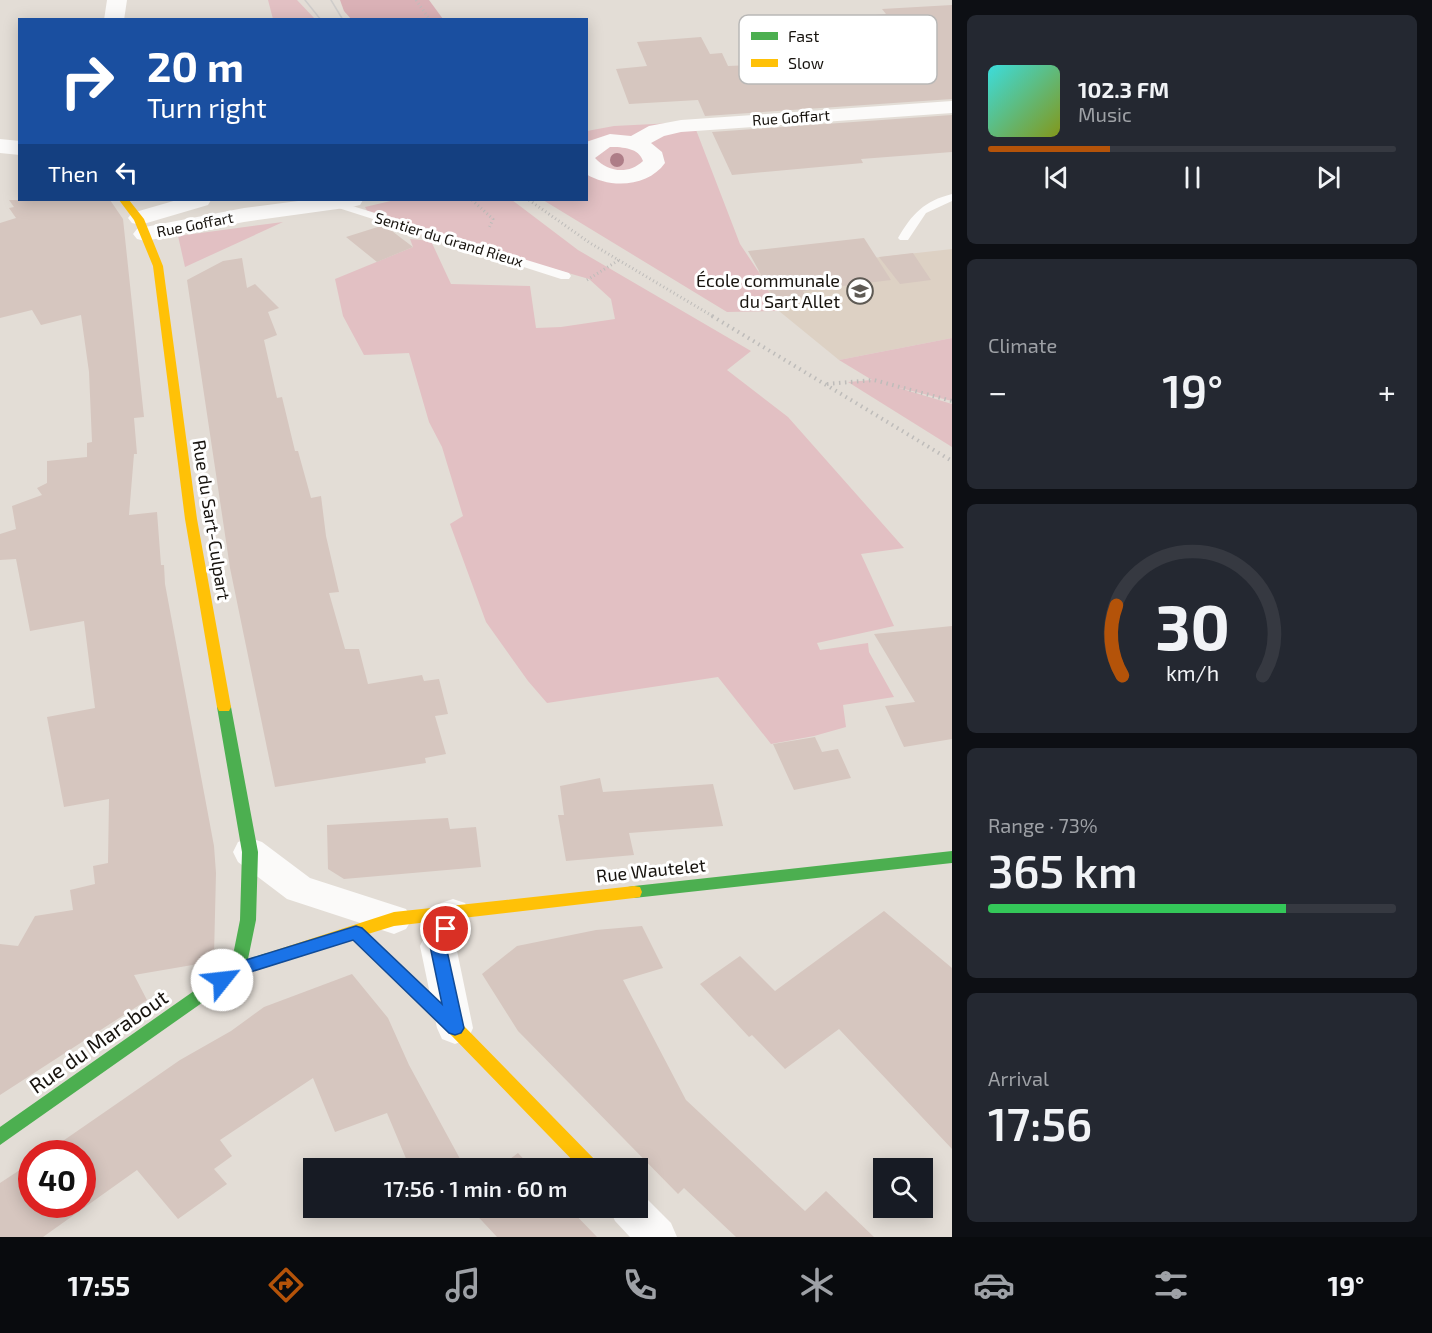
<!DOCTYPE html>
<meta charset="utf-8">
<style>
body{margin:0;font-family:"Exo 2",sans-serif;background:#242831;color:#f1f3f6;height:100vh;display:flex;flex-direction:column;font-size:22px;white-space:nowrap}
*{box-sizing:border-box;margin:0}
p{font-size:20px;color:#9ea1a6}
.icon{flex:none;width:33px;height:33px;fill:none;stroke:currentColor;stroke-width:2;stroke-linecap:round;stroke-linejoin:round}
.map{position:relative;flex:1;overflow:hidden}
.side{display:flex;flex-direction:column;gap:15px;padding:15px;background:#0d0f14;width:480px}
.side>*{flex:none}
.banner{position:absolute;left:18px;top:18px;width:570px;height:183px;border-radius:0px;box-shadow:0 3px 15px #0003;background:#1a4fa0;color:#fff;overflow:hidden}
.buttons{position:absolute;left:873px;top:1158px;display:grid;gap:12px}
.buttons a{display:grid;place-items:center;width:60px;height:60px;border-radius:0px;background:#171b24;box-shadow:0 3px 15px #0003;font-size:30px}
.speed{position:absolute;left:18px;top:1140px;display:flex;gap:12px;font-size:30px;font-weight:700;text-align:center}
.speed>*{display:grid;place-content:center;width:78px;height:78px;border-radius:50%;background:#171b24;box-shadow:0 3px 15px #0003;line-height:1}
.speed .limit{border:9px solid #d22;background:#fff;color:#111}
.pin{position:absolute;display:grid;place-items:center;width:51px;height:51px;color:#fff;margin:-26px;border:3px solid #fff;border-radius:50%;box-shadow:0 2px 6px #0007}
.me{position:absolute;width:66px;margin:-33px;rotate:61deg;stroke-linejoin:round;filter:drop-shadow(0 0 4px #0008)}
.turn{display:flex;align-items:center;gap:21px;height:126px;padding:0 30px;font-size:27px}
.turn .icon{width:78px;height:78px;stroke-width:2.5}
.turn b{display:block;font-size:42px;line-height:51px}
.then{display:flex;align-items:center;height:57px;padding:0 30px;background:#0003;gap:12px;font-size:22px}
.big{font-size:45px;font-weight:600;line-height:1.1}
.side .widget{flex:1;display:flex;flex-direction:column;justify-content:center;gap:9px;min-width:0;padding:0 21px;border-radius:9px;background:#242831}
.side .dial{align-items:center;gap:0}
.dial svg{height:156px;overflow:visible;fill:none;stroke:#363941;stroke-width:7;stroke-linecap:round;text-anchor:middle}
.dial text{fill:#f1f3f6;stroke:none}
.song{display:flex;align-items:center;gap:18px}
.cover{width:72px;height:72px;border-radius:9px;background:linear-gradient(135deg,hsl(180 70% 55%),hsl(70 70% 35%))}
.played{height:6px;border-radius:3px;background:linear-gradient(90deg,#b45309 30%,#363941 30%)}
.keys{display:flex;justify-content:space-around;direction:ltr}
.heat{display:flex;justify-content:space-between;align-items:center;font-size:33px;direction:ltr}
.charge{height:9px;border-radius:4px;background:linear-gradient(90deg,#34c759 73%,#363941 0)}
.trip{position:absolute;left:303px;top:1158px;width:345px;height:60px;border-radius:0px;background:#171b24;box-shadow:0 3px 15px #0003;font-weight:600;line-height:60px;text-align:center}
.tabs{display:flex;height:96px;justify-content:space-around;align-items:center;background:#090b0e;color:#9ea1a6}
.tabs .icon{width:42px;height:42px}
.tabs .selected{color:#b45309}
.tabs b{font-size:27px;color:#f1f3f6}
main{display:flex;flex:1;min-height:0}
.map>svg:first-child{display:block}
</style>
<main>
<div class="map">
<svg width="952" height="1237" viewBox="0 0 952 1237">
<rect width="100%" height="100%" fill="#e3ddd6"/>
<path fill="#ddd1c4" d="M952,249V338L839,360L779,311L758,271Z"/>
<path fill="#e2c0c3" d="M268,0H297L315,19H273Z
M693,122L740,244L758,271L779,311L727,312L543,200H586L587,131L614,126Z
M395,200H512L578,250L751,351L727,370L788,417L904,548L861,554L894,626L817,643L820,650L868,643L869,652L894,697L843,705L846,727L814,736L771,744L718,677L547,703L528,681L486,622L450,524L463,516L442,447L429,422L409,353L364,355L343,316L335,279L413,247L410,239L431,241L451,284L530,286L536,328L561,327L615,319L611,299L589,279L370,216L365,207Z
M283,222L185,267L178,236Z
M952,338V401L896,387L952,404V447L848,382L872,380L839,360Z"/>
<path fill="#dab1b6" d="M340,0H429L443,19H351L344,11Z"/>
<path fill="#d6c6bf" d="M952,5V99L705,116L698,100L629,104L616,69L647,66L637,42L701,37L710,54L722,53L728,66L865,60L856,45H871L853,17L886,14L882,9Z
M952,115V152L861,159L863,163L732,175L712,132Z
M9,200H110L123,219L144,417L134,418L137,454H134L129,515L157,512L161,565H164L165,584L214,846L216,873L214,955L204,963L134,975L147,1000L0,1095V944L18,946L35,916L73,910L70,890L95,884L93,866L108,863L109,799L64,807L47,717L95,708L84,621L30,631L16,559L0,560V534L16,529L12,506L42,495L37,488L47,483V461L87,457V443L92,442L89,372L81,315L41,325L32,310L0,318V223L16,218L9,208L14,207Z
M384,225L413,247L377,262L346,237Z
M864,238L891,280L803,291L806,297L775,300L748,251Z
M913,253L931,280L900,284L879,257Z
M242,258L247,288L255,284L279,308L268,312L277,335L264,340L277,398L282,397L295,451H298L311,498L321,496L326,536L339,592L329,593L345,649H359L368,684L422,675L424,681L439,679L448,714L435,716L446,754L425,758L426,763L275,787L230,568L187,280L223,261Z
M952,626V739L904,747L885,706L915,702L874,634Z
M815,737L822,752L838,749L851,778L794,790L773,744Z
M600,778L603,792L713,784L723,826L629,833L634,855L566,861L558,815H564L560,786Z
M448,818L450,829L476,827L481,867L344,879L328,869L327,825Z
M884,911L952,968V1149L839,1029L785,1069L752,1035L749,1037L700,984L740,956L775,991Z
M642,926L663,968L623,980L686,1100L805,1211L826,1191L874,1237H736L684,1188L678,1194L518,1031L482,974L517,946L596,930Z
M352,974L388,1018L409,1065L465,1168H410L387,1113L335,1132L313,1078L220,1140L232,1156L214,1169L227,1184L178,1219L137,1170L43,1237H0V1183L32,1162V1204H82V1154H44L180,1060L231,1031L264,1007Z
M518,1153L532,1168H498Z
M470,1208H569L597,1237H497Z"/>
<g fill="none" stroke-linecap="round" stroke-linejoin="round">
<path stroke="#bebcba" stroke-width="3" stroke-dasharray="1 3" stroke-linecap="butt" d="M416,0L430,20
M472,200L493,219L489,228
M529,200L590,243L714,317
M587,280L619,260"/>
<path stroke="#bebcba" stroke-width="4" stroke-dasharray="1.5 4.5" stroke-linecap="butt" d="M712,316L952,461
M827,384L874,380L952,401"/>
<path fill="#fbfaf9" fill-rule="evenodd" d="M952,194V201L926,213L908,240H900L898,238C912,214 924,201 952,194Z
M333,200L569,273L571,276L569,279H561L329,205L327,203Z"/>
<path fill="#fbfaf9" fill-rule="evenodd" d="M107,0H127L124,20H104Z
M952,101V113L681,132L664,136L651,143L662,152L665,163C648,187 610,189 586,174V142L610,134L631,136L649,126L681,120ZM610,147C623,147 639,148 643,161C628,175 608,172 595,158Z
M0,139L20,141V155L0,153Z
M177,200H211L208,205L140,225L132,223L128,218L132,213Z
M306,200H363L360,205L352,207L244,222L145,241L137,239L133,234L137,229L145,227L244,208Z
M250,838L262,842L310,878L406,909L412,919L406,929L394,934L287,899L238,862L233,852L238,842Z
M453,899L465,903L471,913L456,946L473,1028L468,1039L455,1044L442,1039L437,1028L420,946L441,903Z
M638,1192L643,1195L671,1223L677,1237H630L615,1221L609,1208H638Z"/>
<path fill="#4caf50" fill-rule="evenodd" d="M224,702L229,703L231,707L258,852L256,920L248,959L267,953L273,955L275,960L273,965L243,974L0,1145V1127L231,965L240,920L242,852L217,707L219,703Z
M952,851V863L634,898L628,897L626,892L628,887L634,886Z"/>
<path fill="#ffc107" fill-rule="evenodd" d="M119,200H129L144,219L163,266L197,519L231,707L229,711H219L217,707L185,519L153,266L134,220Z
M634,886L640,887L642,892L640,897L634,898L394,926L368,934L461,1023L597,1162L600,1168H580L449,1033L353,939L267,967L261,965L259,960L261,955L394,912Z"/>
<path stroke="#cfcdcb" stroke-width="1.5" d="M305,0L321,20
M331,0L343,20"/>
</g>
<circle fill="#ae7d87" cx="617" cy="160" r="7"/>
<path fill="#1a73e8" stroke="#114b97" stroke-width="1.5" d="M446,923L451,925L454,929L446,946L464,1028L461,1033L455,1035L449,1033L353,940L244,974L222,987L216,985L214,980L216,975L233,964L356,926L362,928L442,1004L430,946L440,925Z"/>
<defs>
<g id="school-ring" transform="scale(1.35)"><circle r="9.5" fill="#fff" stroke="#5e5a54" stroke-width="1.5"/><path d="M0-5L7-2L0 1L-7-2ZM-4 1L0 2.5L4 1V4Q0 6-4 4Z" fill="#5e5a54"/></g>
</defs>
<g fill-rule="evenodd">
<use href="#school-ring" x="860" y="291"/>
</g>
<g text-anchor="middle" stroke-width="6" stroke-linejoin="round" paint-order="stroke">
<g font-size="15" fill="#17130e" stroke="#fff">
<text transform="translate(791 118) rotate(-4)" y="5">Rue Goffart</text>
<text transform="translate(195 225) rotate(-11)" y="5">Rue Goffart</text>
<text transform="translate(449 240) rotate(17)" y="5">Sentier du Grand Rieux</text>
</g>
<g font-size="18" fill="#17130e" stroke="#fff" text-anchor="end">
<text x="840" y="287">École communale<tspan x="840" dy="21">du Sart Allet</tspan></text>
</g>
<g font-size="18" fill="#17130e" stroke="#fff">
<text transform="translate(211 520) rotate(81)" y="6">Rue du Sart-Culpart</text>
<text transform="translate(651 871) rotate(-6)" y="6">Rue Wautelet</text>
</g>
<g font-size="21" fill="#17130e" stroke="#fff">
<text transform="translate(99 1042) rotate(-35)" y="7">Rue du Marabout</text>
</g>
</g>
<rect x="739" y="15" width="198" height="69" rx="9" fill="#fff" stroke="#b9b8b7" stroke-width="1.5"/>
<rect x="751" y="32" width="27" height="8" fill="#4caf50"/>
<rect x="751" y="59" width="27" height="8" fill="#ffc107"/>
<g font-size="16" fill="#17130e">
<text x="788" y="42">Fast</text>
<text x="788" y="69">Slow</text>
</g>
</svg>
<div class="buttons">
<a><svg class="icon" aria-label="search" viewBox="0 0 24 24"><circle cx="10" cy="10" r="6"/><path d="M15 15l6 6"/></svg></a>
</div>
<div class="speed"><div class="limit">40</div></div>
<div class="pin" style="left:446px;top:929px;background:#d93025"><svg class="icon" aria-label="arrive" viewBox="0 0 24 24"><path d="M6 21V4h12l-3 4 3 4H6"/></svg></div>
<svg class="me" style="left:222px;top:980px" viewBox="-20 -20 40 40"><circle r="19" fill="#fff"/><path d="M0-13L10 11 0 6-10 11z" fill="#1a73e8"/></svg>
<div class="trip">17:56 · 1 min · 60 m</div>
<div class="banner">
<div class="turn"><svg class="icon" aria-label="right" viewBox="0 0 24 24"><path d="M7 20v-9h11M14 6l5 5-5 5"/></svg><div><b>20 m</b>Turn right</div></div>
<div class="then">Then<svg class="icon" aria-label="left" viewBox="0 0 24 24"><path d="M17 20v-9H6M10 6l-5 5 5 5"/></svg></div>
</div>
</div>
<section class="side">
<div class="widget">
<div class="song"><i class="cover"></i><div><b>102.3 FM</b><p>Music</p></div></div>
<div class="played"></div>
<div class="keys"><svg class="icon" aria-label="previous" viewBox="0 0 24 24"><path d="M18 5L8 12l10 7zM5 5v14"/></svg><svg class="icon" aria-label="pause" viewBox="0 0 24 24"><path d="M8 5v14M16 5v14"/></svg><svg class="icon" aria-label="next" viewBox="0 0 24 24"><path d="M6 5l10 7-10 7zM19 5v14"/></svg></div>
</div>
<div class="widget"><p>Climate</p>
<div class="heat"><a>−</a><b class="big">19°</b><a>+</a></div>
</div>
<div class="widget dial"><svg viewBox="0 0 100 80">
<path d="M14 69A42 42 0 1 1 86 69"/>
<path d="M14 69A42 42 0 0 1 11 33" stroke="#b45309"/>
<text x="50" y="56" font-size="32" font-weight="700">30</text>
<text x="50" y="72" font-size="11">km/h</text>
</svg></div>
<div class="widget"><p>Range · 73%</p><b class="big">365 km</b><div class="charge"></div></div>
<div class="widget"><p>Arrival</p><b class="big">17:56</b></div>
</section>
</main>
<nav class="tabs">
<b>17:55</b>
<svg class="icon selected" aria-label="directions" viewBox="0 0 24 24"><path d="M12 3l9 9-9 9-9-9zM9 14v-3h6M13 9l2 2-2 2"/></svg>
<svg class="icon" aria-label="music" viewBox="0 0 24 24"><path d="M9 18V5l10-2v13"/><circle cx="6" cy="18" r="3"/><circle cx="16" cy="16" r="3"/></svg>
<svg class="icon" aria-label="phone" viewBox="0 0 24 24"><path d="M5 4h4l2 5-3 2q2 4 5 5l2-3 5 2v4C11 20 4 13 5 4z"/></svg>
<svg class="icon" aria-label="climate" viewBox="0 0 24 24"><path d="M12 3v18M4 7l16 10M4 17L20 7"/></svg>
<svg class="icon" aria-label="car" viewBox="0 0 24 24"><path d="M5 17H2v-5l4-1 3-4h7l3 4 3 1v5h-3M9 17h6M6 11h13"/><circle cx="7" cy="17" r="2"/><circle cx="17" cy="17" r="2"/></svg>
<svg class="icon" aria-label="filters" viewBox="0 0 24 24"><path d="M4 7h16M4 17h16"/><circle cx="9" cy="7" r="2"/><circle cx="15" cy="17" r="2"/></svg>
<b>19°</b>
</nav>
